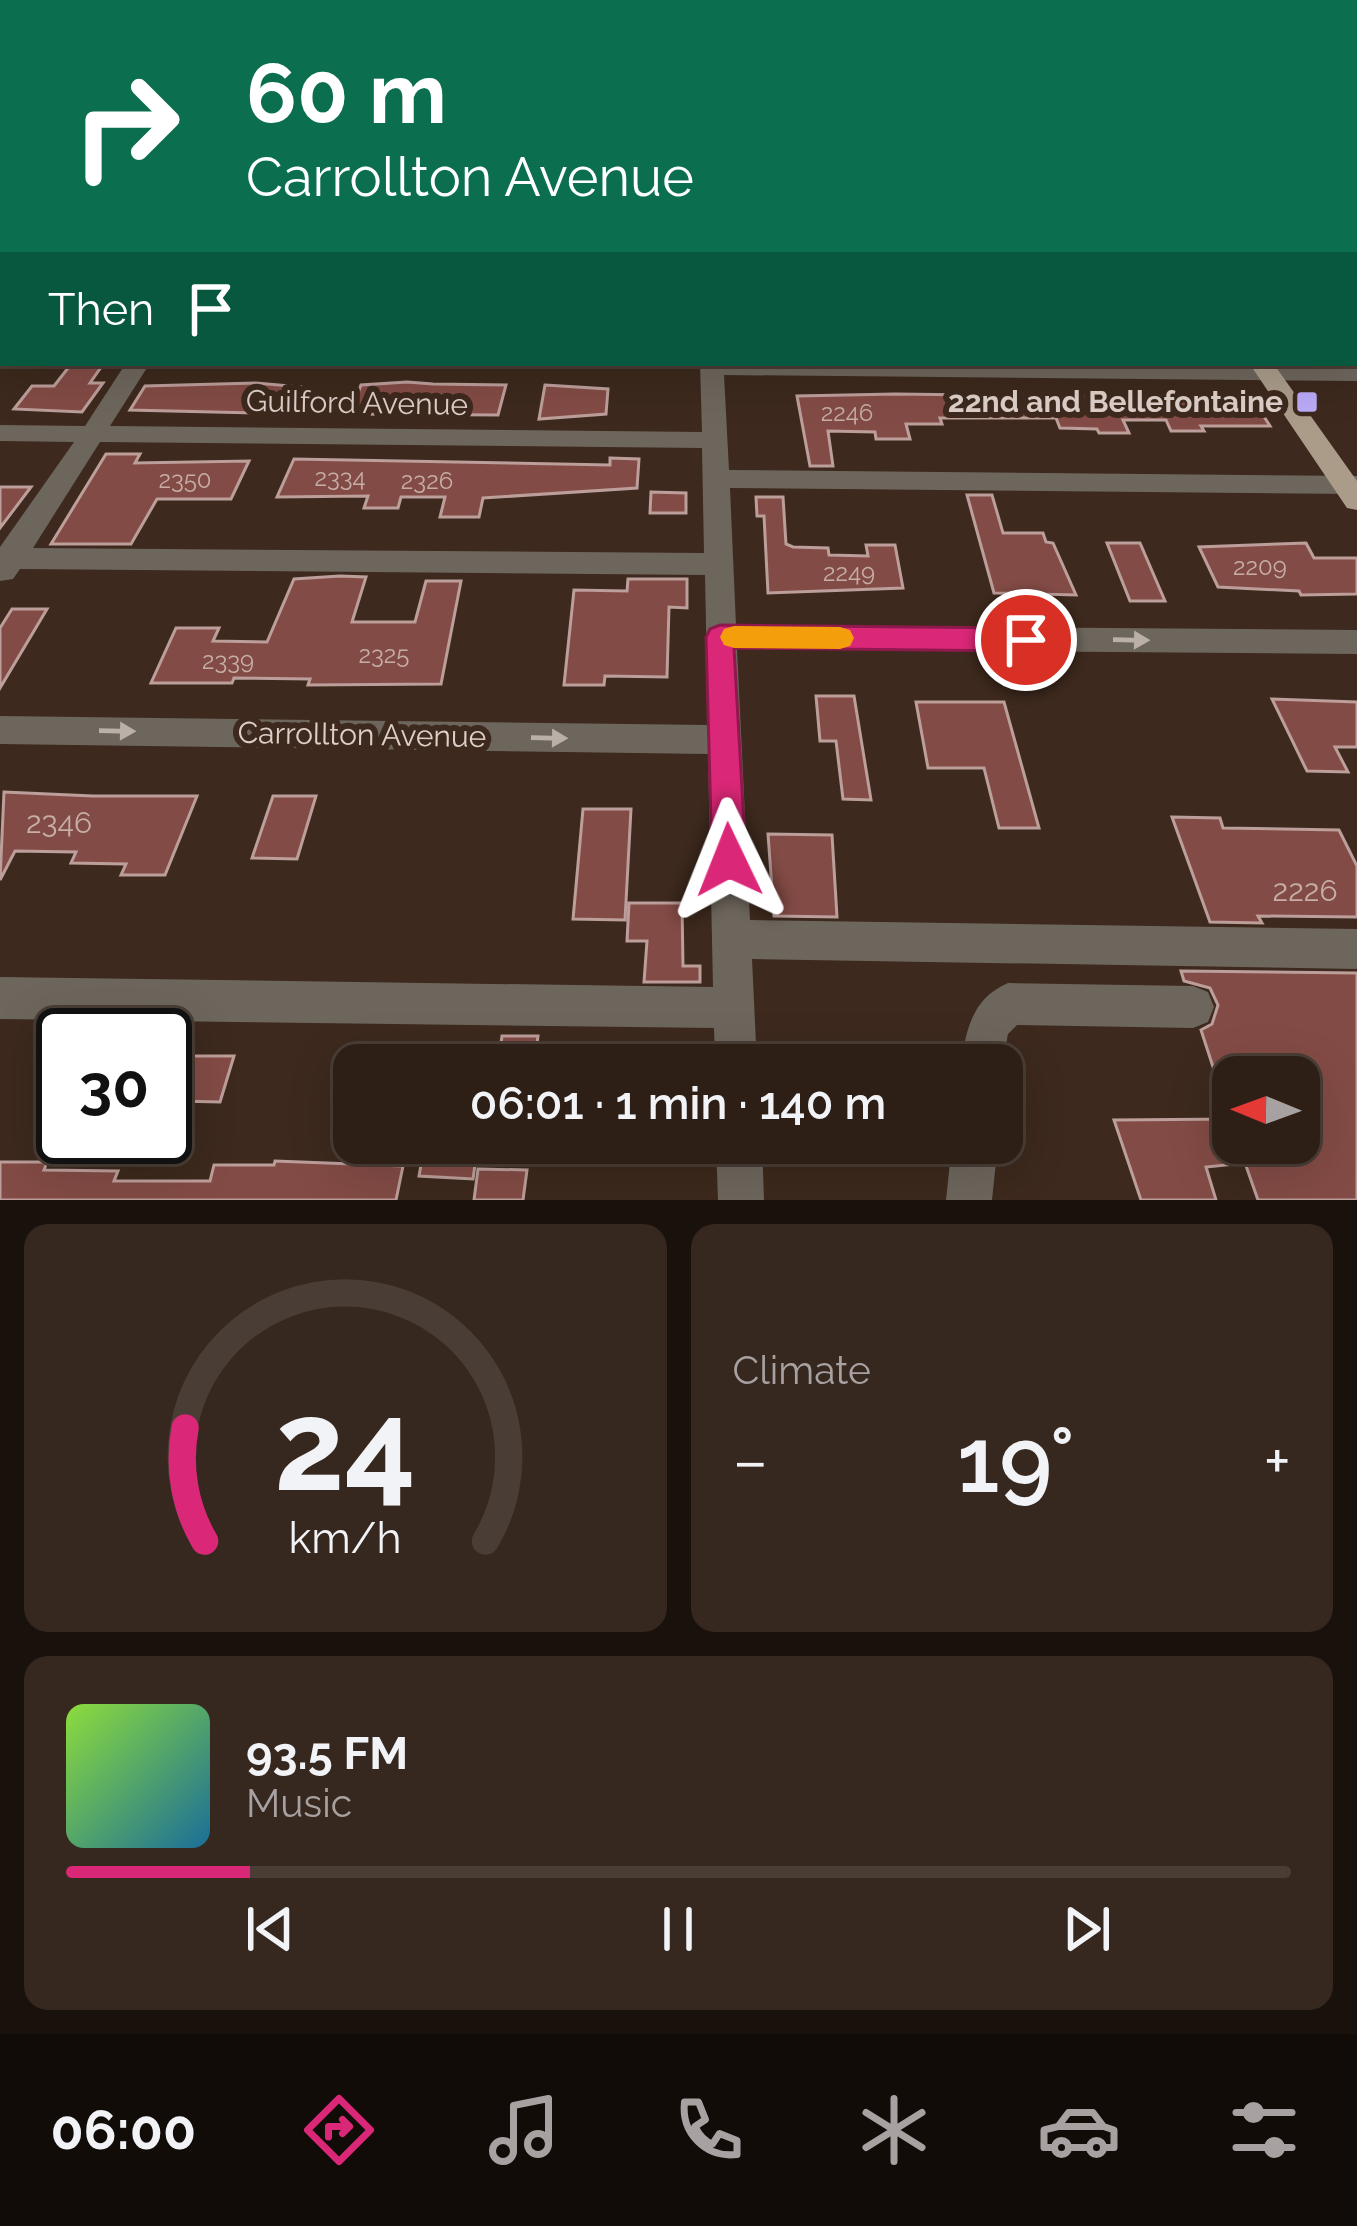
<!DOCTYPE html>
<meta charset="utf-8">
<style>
body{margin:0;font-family:Raleway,sans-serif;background:#36271f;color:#f1f3f6;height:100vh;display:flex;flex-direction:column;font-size:45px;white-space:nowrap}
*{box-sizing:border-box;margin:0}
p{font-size:39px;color:#a7a2a1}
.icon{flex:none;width:66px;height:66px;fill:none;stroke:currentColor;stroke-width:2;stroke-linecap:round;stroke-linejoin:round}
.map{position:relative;height:1200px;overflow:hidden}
.drawer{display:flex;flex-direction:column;gap:24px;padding:24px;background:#19110c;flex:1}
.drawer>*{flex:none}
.hud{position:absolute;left:0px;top:0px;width:1359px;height:366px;box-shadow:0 12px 48px #0002,0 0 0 3px #493d35;background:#0b6e4f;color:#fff;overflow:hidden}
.needle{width:78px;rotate:271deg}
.tools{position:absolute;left:1212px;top:1056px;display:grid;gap:24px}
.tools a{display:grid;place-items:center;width:108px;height:108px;border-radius:24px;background:#2e1f16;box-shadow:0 12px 48px #0002,0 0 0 3px #493d35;font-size:60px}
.speed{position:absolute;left:36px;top:1008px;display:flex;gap:24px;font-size:60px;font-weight:700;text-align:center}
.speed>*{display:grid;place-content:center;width:156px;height:156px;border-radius:50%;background:#2e1f16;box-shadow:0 12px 48px #0002,0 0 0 3px #493d35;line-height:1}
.speed .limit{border:6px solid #111;border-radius:18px;background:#fff;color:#111}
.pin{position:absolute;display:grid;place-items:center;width:102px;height:102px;color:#fff;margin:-51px;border:6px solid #fff;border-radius:50%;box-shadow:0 3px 12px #0007}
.me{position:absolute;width:132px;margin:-66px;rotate:358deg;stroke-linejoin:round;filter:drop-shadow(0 0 9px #0008)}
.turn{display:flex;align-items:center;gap:42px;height:252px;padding:0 48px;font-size:54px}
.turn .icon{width:156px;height:156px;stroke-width:2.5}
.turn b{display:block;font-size:84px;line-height:102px}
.then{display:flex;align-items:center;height:114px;padding:0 48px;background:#0003;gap:24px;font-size:45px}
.big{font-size:90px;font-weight:600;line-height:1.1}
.drawer .tile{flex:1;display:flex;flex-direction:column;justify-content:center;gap:18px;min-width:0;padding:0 42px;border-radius:24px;background:#36271f}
.drawer .dial{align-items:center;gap:0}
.dial svg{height:312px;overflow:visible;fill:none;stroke:#493d35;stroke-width:7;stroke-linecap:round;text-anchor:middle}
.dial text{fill:#f1f3f6;stroke:none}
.song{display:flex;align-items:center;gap:36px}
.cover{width:144px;height:144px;border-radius:18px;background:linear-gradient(135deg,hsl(90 70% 55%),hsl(200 70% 35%))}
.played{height:12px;border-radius:6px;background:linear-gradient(90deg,#db2777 15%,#493d35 15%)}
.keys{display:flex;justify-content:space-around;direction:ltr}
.heat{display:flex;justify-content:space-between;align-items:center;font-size:66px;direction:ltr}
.drawer .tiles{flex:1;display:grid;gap:24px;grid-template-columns:1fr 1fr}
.tile:last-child{grid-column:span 2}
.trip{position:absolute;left:333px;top:1044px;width:690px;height:120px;border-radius:24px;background:#2e1f16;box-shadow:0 12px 48px #0002,0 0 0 3px #493d35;font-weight:600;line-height:120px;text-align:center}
.dock{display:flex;height:192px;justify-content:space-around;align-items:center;background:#120c09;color:#a7a2a1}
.dock .icon{width:84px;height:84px}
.dock .current{color:#db2777}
.dock b{font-size:54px;color:#f1f3f6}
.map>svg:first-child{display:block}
</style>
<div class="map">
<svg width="1357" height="1200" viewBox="0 0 1357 1200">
<rect width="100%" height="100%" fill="#3d291d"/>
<path fill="#834b45" stroke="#bc9e9a" stroke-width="3" d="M72,363H104L90,383H103L82,412L14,409L32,386H54Z
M407,382L433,384L506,385L498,415L350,414L361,385Z
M256,383L313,388L301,414L130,410L145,386Z
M545,385L608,389L606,414L539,419Z
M895,394L1252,398L1270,426H1201L1204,431H1171L1166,420H1123L1129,433H1099L1097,429L1060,428L1056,418H940L942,424H906L910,439H876L875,432L828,431L833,466H810L797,396Z
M106,454H140L135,463L249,461L231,499H157L131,544H51Z
M610,458L639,459L637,488L483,498L479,517H440L445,497H401L398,508H364L368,496L277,497L294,459L610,465Z
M0,487H31L0,528Z
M651,492L686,493V513H650Z
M967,495H992L1003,533H1043L1046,542L1053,543L1076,595L994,593Z
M756,497H783L786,544L793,547L828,548L829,555L868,556L866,545H895L903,588L768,593L764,516H757Z
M1107,543H1140L1165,601H1130Z
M1306,543L1314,558H1357V594L1301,595L1299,591L1218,587L1199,547Z
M340,576L366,577L352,622H415L426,581H461L441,684L308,685L310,679L234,678L232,683H151L176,628H219L213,641L267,642L294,579Z
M628,579H687V608L669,607L667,677L605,676L604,685H564L574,590L627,591Z
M12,609H47L0,688V628Z
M816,696H854L871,800L843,799L836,741H820Z
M1272,699L1357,702V747H1335L1348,772L1307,771Z
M916,702H1004L1039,828H999L984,768H928Z
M4,792L93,796H197L165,875H121L126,864L71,863L76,852L15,851L0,880Z
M273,796H316L297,859L252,858Z
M583,809H631L625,920L573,919Z
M1172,817L1220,818L1223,828L1339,830L1357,866V917L1258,916L1262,923L1210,922Z
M768,834L832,835L837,917L774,916Z
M629,903H682L683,966H700V982H644L647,941H627Z
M1181,971L1357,973V1200H1258L1245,1163L1206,1167L1216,1200H1141L1114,1120L1233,1119V1143H1299V1077H1233L1229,1116L1201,1030L1212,1024L1218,1005L1210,988L1184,981Z
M502,1036H538L534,1065H498Z
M641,1043H679V1065H641Z
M193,1056H234L220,1102L177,1101Z
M425,1143H478L473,1179L419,1176Z
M275,1161L403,1166L396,1200H0V1162H47L44,1170L118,1171L114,1181H210L214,1165H274Z
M478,1169L527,1170L523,1200H474Z"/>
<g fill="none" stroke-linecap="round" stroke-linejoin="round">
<path fill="#6d665d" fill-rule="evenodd" d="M356,0H370L354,3Z
M696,0H710V3H696Z
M872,0H886L887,3H873Z
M1220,0H1235L1238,3H1223Z
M0,17H3V25H0Z
M0,52H3V60H0Z
M1356,57H1357V65H1356Z
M0,254H3V266H0Z
M1356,280H1357V292H1356Z
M0,331H3V345H0Z
M126,363H150L110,426L702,432L700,363L1357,367V381L724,375L729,470L1357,476V494L730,488L736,625L1357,630V654L737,649L750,920L1357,929V969L752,959L757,1065H715L714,1028L0,1019V977L713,987L708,754L0,744V716L708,725L705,575L20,569L13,579L0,581V547L74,442L0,441V425L85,426ZM100,442L702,448L704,553L33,548Z
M1008,983L1193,986L1208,992L1214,1007L1208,1022L1193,1028L1017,1025L1008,1034L1002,1066L960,1065C967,1030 971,999 1008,983Z
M716,1143H762L764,1200H718Z
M952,1143H998L992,1200H946Z"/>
<path fill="#ab9c8a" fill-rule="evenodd" d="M1004,0H1018L1020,3H1006Z
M1249,363H1273L1357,481V510L1347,508Z"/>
</g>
<defs><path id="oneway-solid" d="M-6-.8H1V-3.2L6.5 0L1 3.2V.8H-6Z" transform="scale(3)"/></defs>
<g fill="#bbb0a8">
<use href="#oneway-solid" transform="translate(1131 640) rotate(1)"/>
<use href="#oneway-solid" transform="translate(117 731) rotate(1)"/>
<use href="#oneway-solid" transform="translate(549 738) rotate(1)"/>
</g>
<path fill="#db2777" stroke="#8e194d" stroke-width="3" d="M720,625L1026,628L1036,632L1040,640L1036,648L1026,651L734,648L746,860L741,871L729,876L717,871L712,860L706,637L710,629Z"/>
<path fill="#f59e0b" d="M734,626L840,627L850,630L854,638L850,646L840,649L734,648L724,645L720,637L724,629Z"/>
<rect fill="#baaaf7" stroke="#3d291d" stroke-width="4.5" x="1295" y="390" width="24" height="24" rx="6"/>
<g text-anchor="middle" stroke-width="12" stroke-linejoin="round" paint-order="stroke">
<g font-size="24" fill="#c6aea7">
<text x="847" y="421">2246</text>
<text x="340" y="486">2334</text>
<text x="185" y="488">2350</text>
<text x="427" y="489">2326</text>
<text x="1260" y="575">2209</text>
<text x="849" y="581">2249</text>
<text x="384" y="663">2325</text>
<text x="228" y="669">2339</text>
</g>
<g font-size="30" font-weight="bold" fill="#ddcfc8" stroke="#3d291d" text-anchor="end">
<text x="1283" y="412">22nd and Bellefontaine</text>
</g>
<g font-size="30" fill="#ddcfc8" stroke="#3d291d">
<text transform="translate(357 403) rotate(1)" y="10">Guilford Avenue</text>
<text transform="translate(362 735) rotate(1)" y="10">Carrollton Avenue</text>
</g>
<g font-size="30" fill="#c6aea7">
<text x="59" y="833">2346</text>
<text x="1305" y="901">2226</text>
</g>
</g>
</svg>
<div class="tools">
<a><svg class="needle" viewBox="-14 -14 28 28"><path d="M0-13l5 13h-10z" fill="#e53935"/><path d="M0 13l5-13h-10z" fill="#a7a2a1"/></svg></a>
</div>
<div class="speed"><div class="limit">30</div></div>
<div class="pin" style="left:1026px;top:640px;background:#d93025"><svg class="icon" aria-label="arrive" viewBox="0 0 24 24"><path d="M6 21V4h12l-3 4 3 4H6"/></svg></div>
<svg class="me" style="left:729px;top:860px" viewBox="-20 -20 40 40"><path d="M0-17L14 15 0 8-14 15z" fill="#db2777" stroke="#fff" stroke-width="4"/></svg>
<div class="trip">06:01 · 1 min · 140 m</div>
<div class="hud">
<div class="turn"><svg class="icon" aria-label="right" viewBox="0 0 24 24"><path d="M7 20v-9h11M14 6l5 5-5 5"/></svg><div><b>60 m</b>Carrollton Avenue</div></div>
<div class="then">Then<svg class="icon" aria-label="arrive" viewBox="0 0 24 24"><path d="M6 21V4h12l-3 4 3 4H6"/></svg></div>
</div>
</div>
<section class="drawer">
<div class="tiles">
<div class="tile dial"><svg viewBox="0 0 100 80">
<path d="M14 69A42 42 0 1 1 86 69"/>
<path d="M14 69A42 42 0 0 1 9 40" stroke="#db2777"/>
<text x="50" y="56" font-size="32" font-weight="700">24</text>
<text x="50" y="72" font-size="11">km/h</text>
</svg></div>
<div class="tile"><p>Climate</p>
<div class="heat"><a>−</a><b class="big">19°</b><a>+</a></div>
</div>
<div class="tile">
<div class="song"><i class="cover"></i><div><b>93.5 FM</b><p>Music</p></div></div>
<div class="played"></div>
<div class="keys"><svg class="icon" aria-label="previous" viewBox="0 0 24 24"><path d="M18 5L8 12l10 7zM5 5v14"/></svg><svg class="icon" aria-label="pause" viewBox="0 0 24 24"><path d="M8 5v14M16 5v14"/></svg><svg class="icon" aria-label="next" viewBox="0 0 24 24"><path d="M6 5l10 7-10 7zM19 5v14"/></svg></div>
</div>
</div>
</section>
<nav class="dock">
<b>06:00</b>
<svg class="icon current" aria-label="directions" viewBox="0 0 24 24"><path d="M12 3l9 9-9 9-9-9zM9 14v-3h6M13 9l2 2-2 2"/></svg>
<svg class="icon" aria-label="music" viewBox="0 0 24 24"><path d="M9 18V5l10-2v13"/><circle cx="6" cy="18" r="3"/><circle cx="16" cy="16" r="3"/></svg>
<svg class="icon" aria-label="phone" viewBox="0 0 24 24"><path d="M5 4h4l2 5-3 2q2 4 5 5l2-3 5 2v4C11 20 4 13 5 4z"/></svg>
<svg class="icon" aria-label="climate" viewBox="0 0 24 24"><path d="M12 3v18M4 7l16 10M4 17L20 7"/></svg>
<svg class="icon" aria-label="car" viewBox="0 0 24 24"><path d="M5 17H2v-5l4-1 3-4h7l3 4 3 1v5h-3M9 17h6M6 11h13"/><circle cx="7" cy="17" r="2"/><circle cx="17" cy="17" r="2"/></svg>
<svg class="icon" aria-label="filters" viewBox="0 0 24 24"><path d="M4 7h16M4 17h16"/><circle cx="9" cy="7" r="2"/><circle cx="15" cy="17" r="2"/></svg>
</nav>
